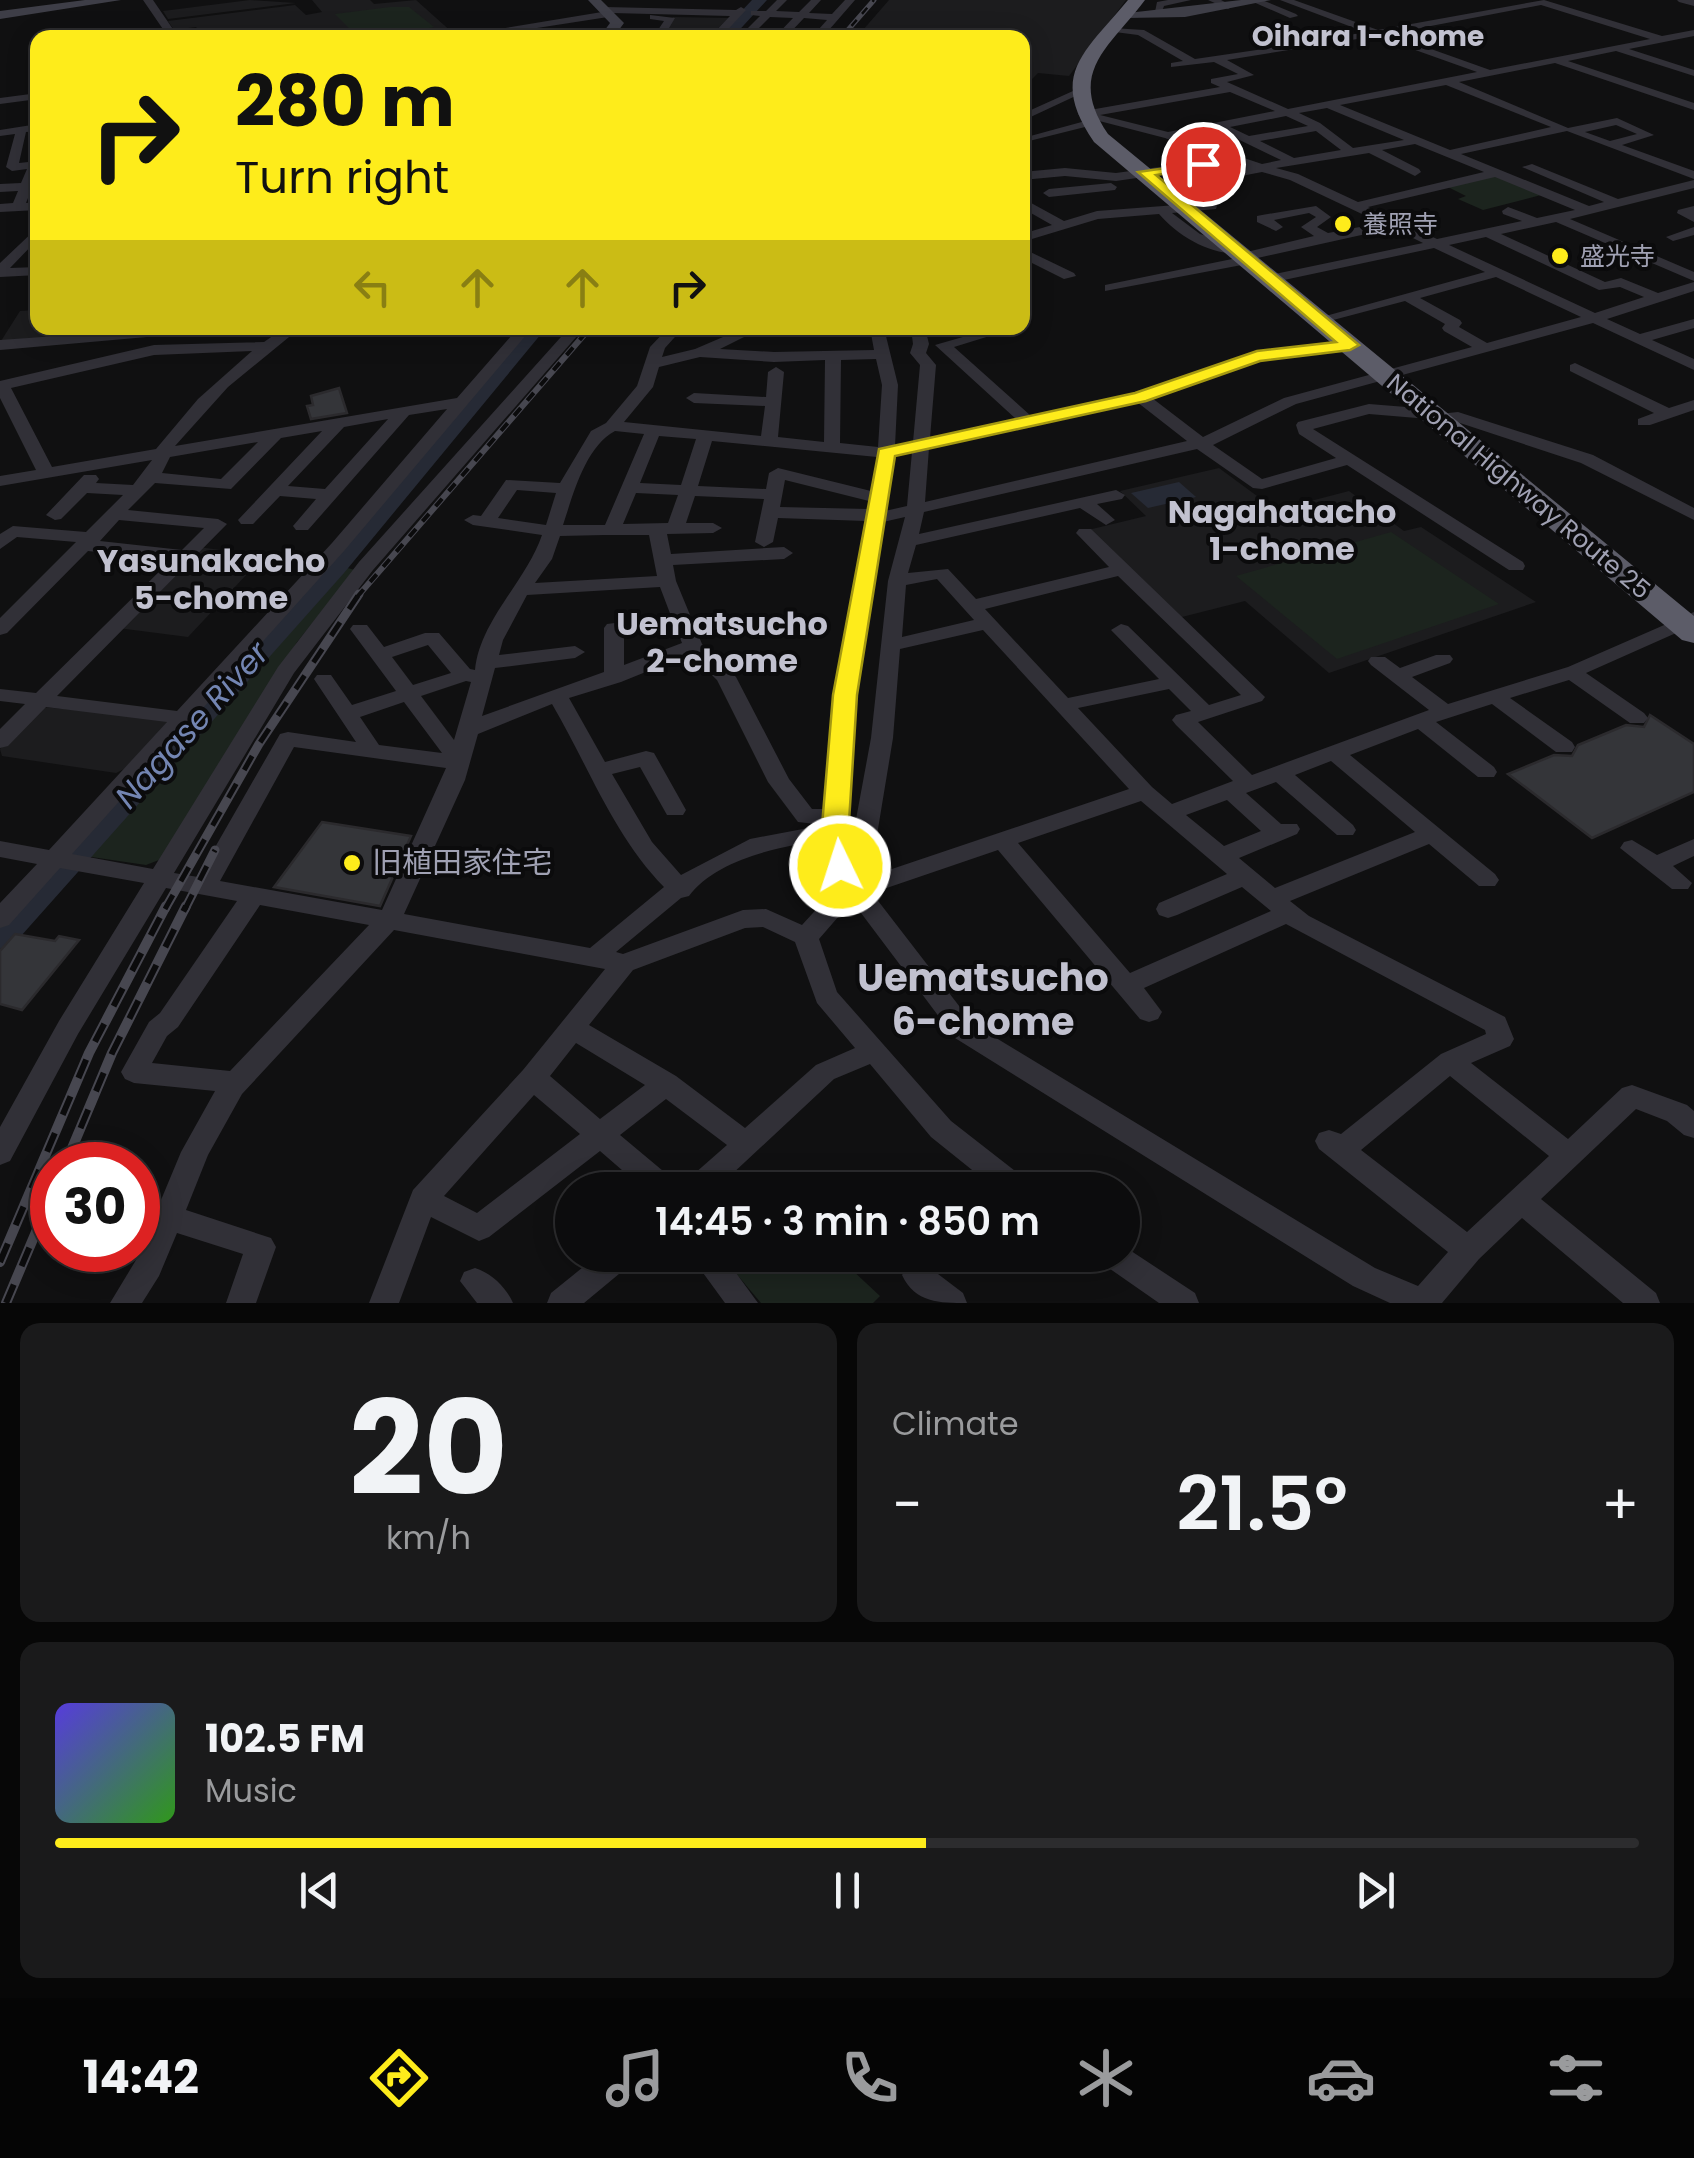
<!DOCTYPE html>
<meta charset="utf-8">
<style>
body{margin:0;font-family:Poppins,"Noto Sans JP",sans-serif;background:#1a1a1b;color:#f1f3f6;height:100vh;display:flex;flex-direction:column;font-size:38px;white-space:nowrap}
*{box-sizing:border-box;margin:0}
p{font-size:32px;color:#9a9b9d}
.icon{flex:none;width:55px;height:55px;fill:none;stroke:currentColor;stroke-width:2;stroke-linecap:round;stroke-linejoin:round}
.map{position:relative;height:1303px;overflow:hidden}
.side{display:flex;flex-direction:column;gap:20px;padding:20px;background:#070707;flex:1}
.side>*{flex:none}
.top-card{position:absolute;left:30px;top:30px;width:1000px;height:305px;border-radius:20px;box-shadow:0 5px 25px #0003,0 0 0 2px #2c2c2e;background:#feec1b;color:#111;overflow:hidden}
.speed{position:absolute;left:30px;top:1142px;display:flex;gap:20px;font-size:50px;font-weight:700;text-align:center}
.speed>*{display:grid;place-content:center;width:130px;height:130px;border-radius:50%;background:#0c0c0d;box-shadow:0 5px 25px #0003,0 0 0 2px #2c2c2e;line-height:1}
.speed .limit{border:15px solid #d22;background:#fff;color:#111}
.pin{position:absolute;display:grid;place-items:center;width:85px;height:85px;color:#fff;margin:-42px;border:5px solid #fff;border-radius:50%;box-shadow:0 2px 10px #0007}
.me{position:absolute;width:110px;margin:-55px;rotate:356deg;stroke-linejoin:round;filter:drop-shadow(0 0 8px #0008)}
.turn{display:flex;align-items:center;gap:35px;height:210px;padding:0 40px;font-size:45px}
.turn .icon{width:130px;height:130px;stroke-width:2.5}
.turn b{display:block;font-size:70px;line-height:85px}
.lanes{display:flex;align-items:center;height:95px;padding:0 40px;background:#0003;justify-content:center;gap:50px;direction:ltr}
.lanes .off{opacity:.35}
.big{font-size:75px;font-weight:600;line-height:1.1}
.side .tile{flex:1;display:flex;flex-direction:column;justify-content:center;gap:15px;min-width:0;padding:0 35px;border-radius:20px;background:#1a1a1b}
.side .dial{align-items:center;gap:0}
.dial b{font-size:130px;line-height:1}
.song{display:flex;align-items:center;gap:30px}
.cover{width:120px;height:120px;border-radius:15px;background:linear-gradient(135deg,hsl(250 70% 55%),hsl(110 70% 35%))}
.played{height:10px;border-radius:5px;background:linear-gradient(90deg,#feec1b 55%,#2c2c2e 55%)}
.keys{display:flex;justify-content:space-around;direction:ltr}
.heat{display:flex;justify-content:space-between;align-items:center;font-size:55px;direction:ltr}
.side .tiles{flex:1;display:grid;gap:20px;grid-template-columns:1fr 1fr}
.tile:last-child{grid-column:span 2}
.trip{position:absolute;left:555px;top:1172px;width:585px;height:100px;border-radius:50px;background:#0c0c0d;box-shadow:0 5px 25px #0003,0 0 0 2px #2c2c2e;font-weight:600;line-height:100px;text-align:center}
.tab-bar{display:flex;height:160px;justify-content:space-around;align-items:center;background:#050505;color:#9a9b9d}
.tab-bar .icon{width:70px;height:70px}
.tab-bar .on{color:#feec1b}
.tab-bar b{font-size:45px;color:#f1f3f6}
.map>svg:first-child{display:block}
</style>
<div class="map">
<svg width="1694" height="1303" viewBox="0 0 1694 1303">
<rect width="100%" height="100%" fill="#101011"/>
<path fill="#1c1c1e" d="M250,0L296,3L168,19L163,11Z
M312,0H370L374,4L416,0L454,34L204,38L196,27L174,30L168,21L295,5L306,15L322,12Z
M889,0H1126L1069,76L1038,73L1023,88L1022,38H856Z
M673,17L729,18L709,37H679L680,34L663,33Z
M37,310L38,328H134L128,333L1,341L20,311Z
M1219,468L1276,510L1349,491L1404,531L1421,527L1536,602L1329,673L1245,601L1178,618L1088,530L1146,516L1120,491Z
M199,547L264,556L188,637L118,628Z
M42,707L165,718L167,723L126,768L116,773L2,756L0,749Z"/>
<path fill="#1c241e" d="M390,7H409L434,27L390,37H358L335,14Z
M1495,176L1541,195L1483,210L1458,199L1466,196L1448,187Z
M1391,532L1499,604L1337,659L1236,576Z
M340,566L355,570L297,642L164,858L146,865L78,855Z
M759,1255H836L880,1296L873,1303H761L734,1271Z"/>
<path fill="#262a35" d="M1179,482L1196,497L1148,508L1131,493Z"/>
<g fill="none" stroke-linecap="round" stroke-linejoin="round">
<path fill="#262a35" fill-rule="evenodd" d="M752,0H767L732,38H716Z
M524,328H546L344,573L13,945L0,949V912L324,561Z"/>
</g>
<path fill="#343539" stroke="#2b2a2d" stroke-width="2.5" d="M339,388L347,413L311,419L307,406L313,405L311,396Z
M1650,715L1694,744V792L1592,838L1508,774L1554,755L1572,756L1578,745L1626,725L1644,727Z
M322,822L411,836L380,906L274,887Z
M15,934L55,941L59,936L79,940L22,1010L0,1004V951Z"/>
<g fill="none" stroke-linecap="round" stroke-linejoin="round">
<path fill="#313037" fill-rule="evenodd" d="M143,0H153L179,38H169Z
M777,0H787L776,11L799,12L811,0H821L809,13L832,14L845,0H855L822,38H811L827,20L804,18L785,38H774L793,18L770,17L749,38H738L760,16L751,15V11H766Z
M1168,0H1191L1164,6L1160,17H1154L1157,2Z
M1208,0H1221L1233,6L1228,9Z
M1262,0L1296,14L1298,16L1290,18L1251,1Z
M1280,0H1294L1378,30L1544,0L1662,36L1694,30V36L1629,49L1694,70V76L1616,51L1568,61L1694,103V110L1555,63L1459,82L1568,128L1617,118L1654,135L1622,145L1694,171V179L1567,131L1461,154L1589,206L1604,202L1522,167L1532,164L1618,199L1694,180V188L1570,219L1694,272V281L1556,222L1501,234L1605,282L1621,278L1658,293L1694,282V291L1607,319L1640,334L1694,319V328L1652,340L1694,359V370L1593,323L1296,404L1213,445L1262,479L1336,458L1299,434L1296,425L1298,422L1369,404L1431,409L1439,414L1458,412L1593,455L1694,508V520L1581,463L1457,422L1437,424L1429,419L1369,414L1313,429L1523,562L1525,566L1523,570H1509L1347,465L1262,489L1253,488L1197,449L924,512L919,534L1116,490L1125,495L1122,499L1097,504L1115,520L1106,525L1080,508L916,545L908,573L948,569L976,599L1109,567L1076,533L1079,529H1091L1265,697L1262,701L1198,722L1252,775L1429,710L1371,665L1368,661L1371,657H1385L1400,668L1436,655H1450L1453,659L1450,663L1412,677L1448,704L1568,667L1694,612V625L1586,673L1644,713L1648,718L1644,723H1630L1569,680L1510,698L1572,742L1575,747L1572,752H1556L1492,704L1436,722L1494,767L1497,772L1494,777H1478L1418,729L1350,755L1495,874L1499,880L1495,886H1479L1429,844L1290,901L1309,916L1505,1017L1514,1039L1510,1046L1471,1063L1568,1139L1622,1088L1632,1085L1687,1105L1694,1111V1138L1684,1135L1667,1121L1636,1109L1541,1199L1656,1293L1660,1303H1623L1522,1218L1479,1259L1442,1303H1390L1353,1286L955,1038L852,901L819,939L837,992L951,1121L1028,1181L1032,1190H997L931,1137L870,1064L834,1079L715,1190H682L686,1181L727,1145L666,1099L620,1135L675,1181L679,1190H645L600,1151L489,1237L479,1241L431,1217L399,1303H369L413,1190L523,1070L605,969L394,930L242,1094L208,1155L186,1210L271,1238L276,1247L256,1303H226L243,1254L177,1233L159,1276L142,1303H110L136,1260L181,1152L215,1091L134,1083L125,1079L121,1072L149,1022L160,1013L237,901L166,888L78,1034L10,1161L0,1165V1127L59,1021L144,883L60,868L9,925L0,928V903L37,864L0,857V841L49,850L167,722L46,707L8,746L0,748V729L25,704L0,701V689L36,693L171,560L88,551L7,633L0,635V618L76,542L17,537L0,549V534L13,526L86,532L123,495L87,493L61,519L55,520L46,515L84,475H96L99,479L96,483L133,485L152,460L0,486V476L36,470L0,398V381L154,345L264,342L284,328H300L228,387L175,446L457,398L518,328H532L344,551L72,854L153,869L278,667L359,562L569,328H584L373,570L294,673L174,873L198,877L280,734L288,732L356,742L314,679L317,675H331L352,705L396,691L350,629L353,625H367L384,647L425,633H439L470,669L475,670C480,620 526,582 542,535L473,525L464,520L473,515L481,516L506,480L560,483L591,431L606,423L637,386L650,347L668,328H683L665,348L662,357L695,349L744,328H762L720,349L774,352L874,350L870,328H884L898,385L895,446L913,442L920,365L910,353L913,344L911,328H925L929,344L926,353L936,365L930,438L1016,419L935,345L994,328L1009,330L954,347L1031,416L1136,393L1257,351L1350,340L1358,345L1350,350L1259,360L1152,398L1203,437L1284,398L1472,347L1444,331L1442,328L1445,324L1405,301L1318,324L1311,320L1485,272L1434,248L1270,283L1263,279L1270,275L1423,243L1393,228L1253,259L1247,264L1105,291V285L1237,258L1238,254L1314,236L1301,227L1316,217L1309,213L1274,220L1283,227L1276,231L1257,222V216L1262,215L1316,206L1331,217L1317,227L1328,233L1381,223L1290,180L1262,172L1205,183L1217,206L1216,209L1172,213L1200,234L1241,247V253C1211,256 1178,236 1159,214L1098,219L1022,242V234L1052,225L1022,208V198L1064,221L1097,211L1203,203L1192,181L1194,178L1247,168L1233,164L1116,181L1065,176L1022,180V172L1065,168L1116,173L1217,159L1165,138L1080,116L1078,114L1084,111L1220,87L1211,83V79L1238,74L1214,62L1171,67V63L1183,61L1138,35L1107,31L1112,28L1144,30L1195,59L1305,43L1270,28L1273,23L1319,41L1365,32ZM1541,5L1650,39L1490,70L1389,34ZM1376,36L1477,72L1288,109L1227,82L1254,75L1227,60ZM1446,85L1551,127L1450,150L1340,105ZM1230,92L1275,111L1168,132L1100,115ZM1327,108L1404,140L1353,148L1320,123L1299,113ZM1286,116L1308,126L1249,136L1230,127ZM1616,125L1637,134L1610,141L1585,132ZM1217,129L1281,160L1262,164L1181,137ZM1316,131L1341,150L1294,158L1260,141ZM1415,144L1484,172L1358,202L1298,174L1276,168L1369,153L1415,176L1421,172L1419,169L1382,150ZM1495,177L1575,210L1537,218L1508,207L1502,211L1503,214L1522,221L1437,239L1368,207ZM1486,237L1599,290L1620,287L1644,297L1595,313L1449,245ZM1496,277L1581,317L1487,343L1459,327L1462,323L1460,320L1420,298ZM252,351L198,399L156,449L52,467L11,388L154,355ZM700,357L774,362L825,360L824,442L778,437L784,372L776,367L768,372L766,397L694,393L686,398L694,403L765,406L761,436L624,422L653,387L659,367ZM876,359L882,385L878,447L840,443L841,360ZM1137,402L1187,441L925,502L929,448ZM447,409L332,543L177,711L57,696L227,524L218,519L128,510L155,483L231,489L281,438L322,431L238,520L241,524H253L280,496L316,499L293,526L296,530H308L409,415ZM388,419L325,489L288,486L344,427ZM615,431L644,434L605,525H563C573,495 585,447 615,431ZM659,436L696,439L681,485L640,483ZM712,441L877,457L871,491L778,468L769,473L766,489L698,486ZM258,442L221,479L162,473L170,457ZM912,452L907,506L885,511L894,456ZM785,480L869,501L868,509L780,507ZM517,490L556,493L546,525L498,518ZM636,493L678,495L668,523L623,524ZM695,496L764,499L755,542L764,547L773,542L778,518L866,521L835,695L825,809H812L789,779L736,677L702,644L676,581L673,565L784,559L793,553L784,547L671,554L667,534L713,533L722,528L713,523H686ZM905,517L888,581L871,738L852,841L861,879L854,881L846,838L855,695L883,522ZM119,520L204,528L182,550L100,541ZM604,535H649L657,576L535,583L552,559L560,536ZM1118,576L1241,695L1209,705L1128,626L1121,624L1111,630L1159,679L1068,698L985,609ZM937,579L974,620L902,637L906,585ZM660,587L671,616L607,624L604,628V672L482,716L495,668L575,658L585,652L575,646L499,655L503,640L527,595ZM676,628L682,643L624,665V633ZM983,630L1129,789L883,872L876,841L893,738L900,649ZM428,645L451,673L413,685L392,657ZM690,654L717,680L768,782L798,822L824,825L750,839L681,875L652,842L612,774L640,767L667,815H683L686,810L654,753L646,751L605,762L569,698L621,682ZM466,681L471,682L454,740L421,696ZM1169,689L1191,711L1176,715L1172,720L1176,725L1233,781L1172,804L1152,787L1078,708ZM404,702L442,753L379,745L360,717ZM552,704C588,765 613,835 664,887L590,948L404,914L465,780L478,734ZM294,747L446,768L382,910L220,881ZM1331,761L1415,832L1275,888L1239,858L1297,834L1300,829L1297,824H1281L1246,793L1276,782L1337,835H1353L1356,830L1353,825L1295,775ZM1227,800L1261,831L1224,846L1186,815ZM1141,801L1227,874L1159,903L1156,909L1159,915L1168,918L1177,915L1242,887L1271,911L1130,973L1018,843ZM823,841L833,891L802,925L766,909L743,910L623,954L616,952L681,898L689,896C715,860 782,845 823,841ZM998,850L1140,1019L1149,1022L1158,1019L1162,1012L1144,988L1286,924L1485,1030L1486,1034L1441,1054L1341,1134L1329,1130L1319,1133L1315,1141L1319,1149L1448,1252L1418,1286L1375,1268L973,1024L872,893ZM260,905L369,925L230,1071L152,1063L167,1036L178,1027ZM763,927L795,942L817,1003L855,1048L816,1065L745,1128L676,1076L589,1025L633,970L745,928ZM576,1043L645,1085L600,1119L550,1076ZM1450,1076L1549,1156L1467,1232L1361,1150ZM534,1095L580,1134L477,1213L444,1196Z
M1677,0H1694V6L1679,2Z
M605,7L736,10L741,7L746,10L720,38H709L730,16L612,13L608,17L472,38H444L602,12Z
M650,15L675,18L663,38L654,36L664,21L650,19Z
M1073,91L1082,93L1022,121V114Z
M38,93V99L0,104V98Z
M1089,120L1093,121V125L1029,141L1023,138Z
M38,124V131L26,132L19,163L38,161V173L26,203L38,202V210L0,212V204L13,203L18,191L0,192V184L21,183L27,169L12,171L6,167L15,134L0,136V130Z
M1111,183L1117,187L1115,190L1049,197L1043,193L1049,189Z
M1694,206V222L1677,213L1678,210Z
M38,227V239L10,268L38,267V275L0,277V263Z
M1694,227V235L1673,241L1666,237Z
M1022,248L1074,273L1076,276L1064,279L1022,258Z
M142,330L147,331V337L0,350V340Z
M1575,363L1669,408L1694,400V410L1650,425H1638V419L1654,413L1570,371V365Z
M1694,839V856L1673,866L1692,883L1688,889H1672L1620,848L1624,842L1632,840L1657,855Z
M1122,1245L1195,1293L1199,1303H1159L1103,1264L1099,1255H1122Z
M598,1255H635L631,1264L584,1303H547L551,1293Z
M690,1255H723L758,1303H725Z
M917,1255H952L938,1274L963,1293L967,1303C940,1303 915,1303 902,1275Z
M475,1268C491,1273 506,1287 513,1303H477L460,1281L464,1272Z"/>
<path fill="#3e3e47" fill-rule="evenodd" d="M85,0H121L0,19V11Z
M588,0H601L624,23L613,38H599L610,23Z
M1241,0H1271L1185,17L1126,18L1119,14Z"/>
<path fill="#5c5c68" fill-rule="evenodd" d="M1128,0H1145C1109,48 1066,72 1108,134L1694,616V643L1682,640L1094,142C1048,75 1084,53 1128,0Z"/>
<g stroke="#474750" stroke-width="5">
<path id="rail-far3" d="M841,38L874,0"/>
</g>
<g stroke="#474750" stroke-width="6">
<path id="rail-far2" d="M357,597L590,328"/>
</g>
<g stroke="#474750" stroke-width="9">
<path id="rail-far1" d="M165,909L259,744L359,594
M185,909L215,850"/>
</g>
<g stroke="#474750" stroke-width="10">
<path id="rail" d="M65,1165L112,1053L186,906
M0,1262L89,1053L166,906
M6,1303L52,1194"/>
</g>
<use href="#rail-far3" stroke="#0b0b0c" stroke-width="2.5" stroke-dasharray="8" stroke-linecap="butt"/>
<use href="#rail-far2" stroke="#0b0b0c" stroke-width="4" stroke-dasharray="10" stroke-linecap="butt"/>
<use href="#rail-far1" stroke="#0b0b0c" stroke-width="5" stroke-dasharray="16" stroke-linecap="butt"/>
<use href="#rail" stroke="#0b0b0c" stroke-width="6" stroke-dasharray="20" stroke-linecap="butt"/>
</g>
<path fill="#feec1b" stroke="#a59912" stroke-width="2.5" d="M1208,162V167L1156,175L1359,345L1350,350L1260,361L1146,401L895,456L857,695L848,838L853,866L849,872H830L821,838L833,695L879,449L1135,393L1257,351L1336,342L1138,172Z"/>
<g fill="#feec1b" stroke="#0b0b0c" stroke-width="4">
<circle cx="1343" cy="224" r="10"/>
<circle cx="1560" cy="256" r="10"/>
<circle cx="352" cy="863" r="10"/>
</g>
<g text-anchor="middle" stroke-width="8" stroke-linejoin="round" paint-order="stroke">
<g font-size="25" fill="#a0a1b3" stroke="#0b0b0c" text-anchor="start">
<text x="1363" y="233">養照寺</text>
<text x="1580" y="265">盛光寺</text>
</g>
<g font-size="25" fill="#a0a1b3" stroke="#0b0b0c">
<text transform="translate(1519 486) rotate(40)" y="9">National Highway Route 25</text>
</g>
<g font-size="28" font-weight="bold" fill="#c1c1cf" stroke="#0b0b0c">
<text x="1368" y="46">Oihara 1-chome</text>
</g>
<g font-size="30" fill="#a0a1b3" stroke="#0b0b0c" text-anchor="start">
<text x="372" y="873">旧植田家住宅</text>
</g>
<g font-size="32" font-weight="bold" fill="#c1c1cf" stroke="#0b0b0c">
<text x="1282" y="523">Nagahatacho<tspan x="1282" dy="37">1-chome</tspan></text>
<text x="211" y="572">Yasunakacho<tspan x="211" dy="37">5-chome</tspan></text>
<text x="722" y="635">Uematsucho<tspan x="722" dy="37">2-chome</tspan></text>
</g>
<g font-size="32" font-style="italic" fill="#7385b2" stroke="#0b0b0c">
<text transform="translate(192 725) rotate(-48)" y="11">Nagase River</text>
</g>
<g font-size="38" font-weight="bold" fill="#c1c1cf" stroke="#0b0b0c">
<text x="983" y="991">Uematsucho<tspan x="983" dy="44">6-chome</tspan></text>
</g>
</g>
</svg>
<div class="speed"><div class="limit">30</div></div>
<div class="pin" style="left:1203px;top:164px;background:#d93025"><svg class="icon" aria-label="arrive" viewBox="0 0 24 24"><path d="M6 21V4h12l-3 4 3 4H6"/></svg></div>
<svg class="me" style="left:840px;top:866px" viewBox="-20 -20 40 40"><circle r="17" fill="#feec1b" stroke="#fff" stroke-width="3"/><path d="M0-11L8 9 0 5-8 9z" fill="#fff"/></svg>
<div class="trip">14:45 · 3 min · 850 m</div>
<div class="top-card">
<div class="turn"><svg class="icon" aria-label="right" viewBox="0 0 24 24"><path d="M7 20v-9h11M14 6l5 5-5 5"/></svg><div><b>280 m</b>Turn right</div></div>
<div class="lanes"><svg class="icon off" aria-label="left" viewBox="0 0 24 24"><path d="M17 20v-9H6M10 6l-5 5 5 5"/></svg><svg class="icon off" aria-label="ahead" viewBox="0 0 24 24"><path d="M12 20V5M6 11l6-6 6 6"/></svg><svg class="icon off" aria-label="ahead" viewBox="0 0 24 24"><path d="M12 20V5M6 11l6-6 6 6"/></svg><svg class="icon" aria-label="right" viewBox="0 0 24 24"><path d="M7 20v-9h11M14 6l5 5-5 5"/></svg></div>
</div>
</div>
<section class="side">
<div class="tiles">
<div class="tile dial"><b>20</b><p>km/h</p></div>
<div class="tile"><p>Climate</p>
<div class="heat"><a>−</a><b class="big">21.5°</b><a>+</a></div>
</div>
<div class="tile">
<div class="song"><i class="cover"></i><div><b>102.5 FM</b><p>Music</p></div></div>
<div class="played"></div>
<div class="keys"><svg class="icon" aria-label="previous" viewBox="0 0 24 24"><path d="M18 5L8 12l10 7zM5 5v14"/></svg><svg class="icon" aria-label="pause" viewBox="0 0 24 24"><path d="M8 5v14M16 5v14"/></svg><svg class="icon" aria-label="next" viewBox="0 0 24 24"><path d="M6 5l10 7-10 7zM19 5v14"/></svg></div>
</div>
</div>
</section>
<nav class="tab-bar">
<b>14:42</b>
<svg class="icon on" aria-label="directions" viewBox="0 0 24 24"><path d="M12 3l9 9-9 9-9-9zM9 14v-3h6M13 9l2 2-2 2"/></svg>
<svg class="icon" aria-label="music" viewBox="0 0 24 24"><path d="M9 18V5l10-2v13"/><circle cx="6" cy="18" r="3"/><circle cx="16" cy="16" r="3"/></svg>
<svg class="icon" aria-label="phone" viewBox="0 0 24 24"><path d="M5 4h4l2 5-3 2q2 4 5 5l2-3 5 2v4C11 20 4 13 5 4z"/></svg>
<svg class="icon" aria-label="climate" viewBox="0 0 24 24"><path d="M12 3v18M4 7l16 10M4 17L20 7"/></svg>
<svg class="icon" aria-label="car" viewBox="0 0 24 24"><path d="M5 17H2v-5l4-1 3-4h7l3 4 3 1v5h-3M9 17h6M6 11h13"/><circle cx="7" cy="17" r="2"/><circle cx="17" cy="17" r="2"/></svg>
<svg class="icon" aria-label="filters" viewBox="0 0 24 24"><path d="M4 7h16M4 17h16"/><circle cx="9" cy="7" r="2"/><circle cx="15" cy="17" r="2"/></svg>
</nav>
